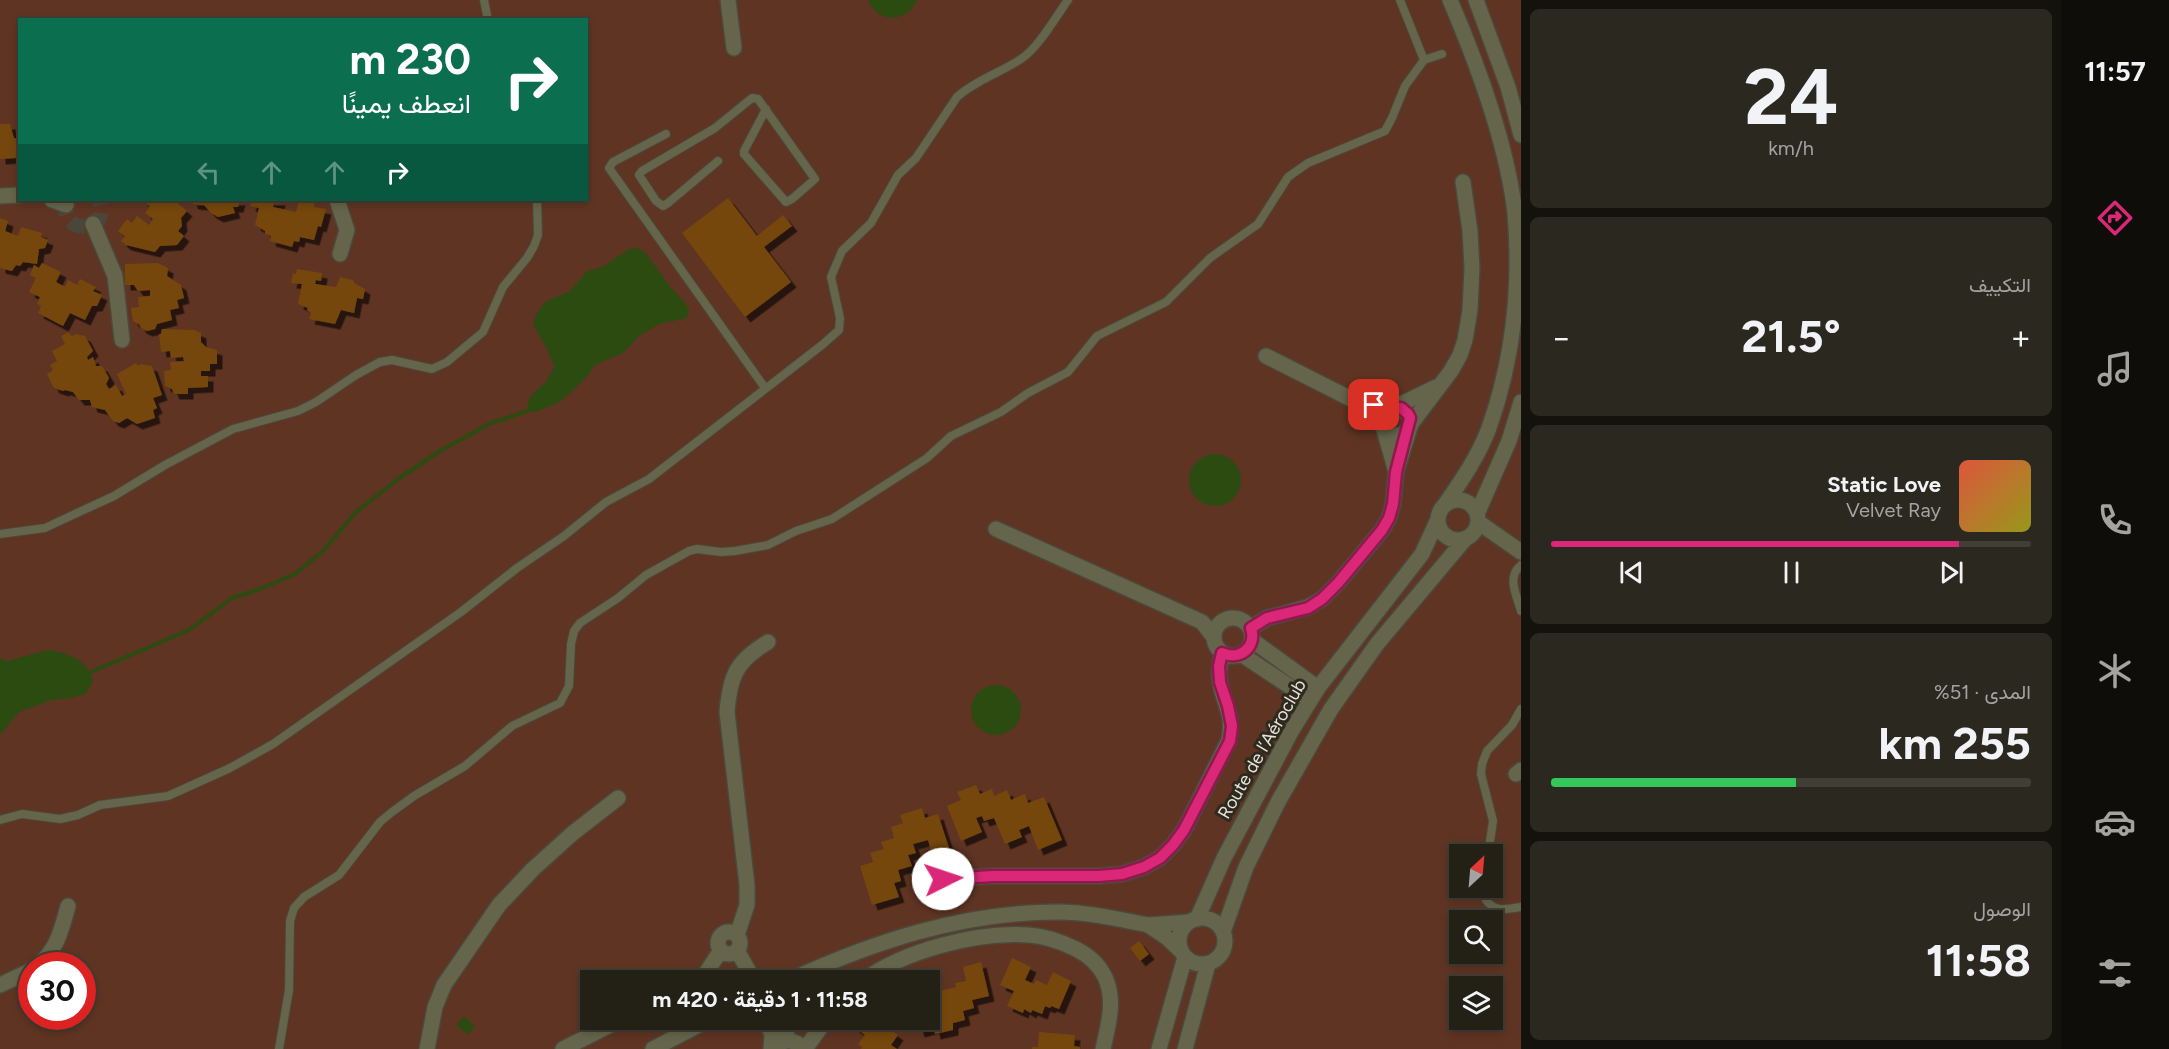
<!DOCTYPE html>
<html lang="ar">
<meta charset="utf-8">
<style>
body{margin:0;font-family:Figtree,Vazirmatn,sans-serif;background:#2b281f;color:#f1f3f6;direction:rtl;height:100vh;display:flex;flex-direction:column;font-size:22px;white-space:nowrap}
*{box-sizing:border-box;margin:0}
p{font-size:20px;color:#a3a3a1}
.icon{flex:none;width:33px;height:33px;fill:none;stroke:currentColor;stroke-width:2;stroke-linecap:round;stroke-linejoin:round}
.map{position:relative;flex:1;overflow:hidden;direction:ltr}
.drawer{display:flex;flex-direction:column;gap:9px;padding:9px;background:#13120c;width:540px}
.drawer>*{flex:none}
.guide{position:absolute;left:18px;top:18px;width:570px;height:183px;border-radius:0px;box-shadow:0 3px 9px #0003,0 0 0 2px #403e35;direction:rtl;background:#0b6e4f;color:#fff;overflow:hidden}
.needle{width:39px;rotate:26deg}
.tools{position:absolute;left:1449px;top:844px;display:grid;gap:12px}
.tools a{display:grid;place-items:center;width:54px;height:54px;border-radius:0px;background:#232016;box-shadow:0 3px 9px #0003,0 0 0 2px #403e35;font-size:30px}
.speed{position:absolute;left:18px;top:952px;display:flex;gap:12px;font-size:30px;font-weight:700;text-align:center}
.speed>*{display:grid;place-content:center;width:78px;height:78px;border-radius:50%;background:#232016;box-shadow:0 3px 9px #0003,0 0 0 2px #403e35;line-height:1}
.speed .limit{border:9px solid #d22;background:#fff;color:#111}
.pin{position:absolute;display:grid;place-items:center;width:51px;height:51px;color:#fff;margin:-26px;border-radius:12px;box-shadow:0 3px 9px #0006}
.me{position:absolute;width:66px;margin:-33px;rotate:86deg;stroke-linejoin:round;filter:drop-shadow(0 0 4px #0008)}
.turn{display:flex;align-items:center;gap:21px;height:126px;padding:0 18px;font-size:27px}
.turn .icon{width:78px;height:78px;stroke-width:2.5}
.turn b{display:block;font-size:42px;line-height:51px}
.lanes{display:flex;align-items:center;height:57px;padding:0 18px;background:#0003;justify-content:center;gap:30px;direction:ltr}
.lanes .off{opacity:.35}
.big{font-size:45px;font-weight:700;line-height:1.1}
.drawer .widget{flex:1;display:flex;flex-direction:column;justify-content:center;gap:9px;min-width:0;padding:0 21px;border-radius:9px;background:#2b281f}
.drawer .dial{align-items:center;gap:0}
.dial b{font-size:78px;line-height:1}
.song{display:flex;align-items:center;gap:18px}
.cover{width:72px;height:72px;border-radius:9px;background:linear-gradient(135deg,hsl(10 70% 55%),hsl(60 70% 35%))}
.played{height:6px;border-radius:3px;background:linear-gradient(90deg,#db2777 85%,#403e35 85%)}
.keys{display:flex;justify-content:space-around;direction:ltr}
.heat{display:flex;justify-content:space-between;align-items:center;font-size:33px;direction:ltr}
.charge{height:9px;border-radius:4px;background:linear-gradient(90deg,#34c759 51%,#403e35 0)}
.trip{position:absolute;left:580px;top:970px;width:360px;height:60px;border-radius:0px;background:#232016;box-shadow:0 3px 9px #0003,0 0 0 2px #403e35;font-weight:700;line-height:60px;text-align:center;direction:rtl}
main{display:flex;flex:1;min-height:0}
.tabs{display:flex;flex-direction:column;width:108px;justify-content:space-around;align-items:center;background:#0e0d09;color:#a3a3a1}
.tabs .icon{width:42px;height:42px}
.tabs .selected{color:#db2777}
.tabs b{font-size:27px;color:#f1f3f6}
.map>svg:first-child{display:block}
</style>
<main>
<nav class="tabs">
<b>11:57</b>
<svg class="icon selected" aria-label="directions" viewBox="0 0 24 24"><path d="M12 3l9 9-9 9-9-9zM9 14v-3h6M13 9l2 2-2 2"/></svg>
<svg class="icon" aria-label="music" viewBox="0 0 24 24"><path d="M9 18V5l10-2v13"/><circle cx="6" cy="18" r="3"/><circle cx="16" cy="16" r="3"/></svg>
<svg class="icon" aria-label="phone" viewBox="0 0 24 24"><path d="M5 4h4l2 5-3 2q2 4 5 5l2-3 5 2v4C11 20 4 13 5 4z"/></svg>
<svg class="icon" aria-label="climate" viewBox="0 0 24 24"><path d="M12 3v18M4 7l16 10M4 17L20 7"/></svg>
<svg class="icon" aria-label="car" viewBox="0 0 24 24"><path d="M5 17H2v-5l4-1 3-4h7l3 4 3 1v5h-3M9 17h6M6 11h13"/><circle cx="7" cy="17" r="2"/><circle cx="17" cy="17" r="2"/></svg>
<svg class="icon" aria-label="filters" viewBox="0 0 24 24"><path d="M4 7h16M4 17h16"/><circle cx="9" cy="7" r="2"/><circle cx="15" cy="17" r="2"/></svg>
</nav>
<section class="drawer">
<div class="widget dial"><b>24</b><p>km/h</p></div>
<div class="widget"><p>التكييف</p>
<div class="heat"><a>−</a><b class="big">21.5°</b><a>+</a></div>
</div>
<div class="widget">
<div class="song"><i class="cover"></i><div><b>Static Love</b><p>Velvet Ray</p></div></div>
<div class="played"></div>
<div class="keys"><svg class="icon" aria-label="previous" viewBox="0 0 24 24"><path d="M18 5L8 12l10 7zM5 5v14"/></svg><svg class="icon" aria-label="pause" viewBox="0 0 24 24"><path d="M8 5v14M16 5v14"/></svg><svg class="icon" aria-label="next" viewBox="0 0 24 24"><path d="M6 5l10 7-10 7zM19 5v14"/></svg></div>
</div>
<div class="widget"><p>المدى · 51%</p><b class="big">255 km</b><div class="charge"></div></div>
<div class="widget"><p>الوصول</p><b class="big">11:58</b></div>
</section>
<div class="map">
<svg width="1521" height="1049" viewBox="0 0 1521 1049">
<defs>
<filter id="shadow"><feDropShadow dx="5.5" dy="5.5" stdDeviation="0" flood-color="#0009"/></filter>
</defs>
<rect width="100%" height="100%" fill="#2f2a1e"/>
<path fill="#5f3422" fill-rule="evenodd" d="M0,0H1521V1049H0ZM20,20H586V200H20ZM1460,855H1492V888H1460ZM1460,921H1492V954H1460ZM32,966H82V1017H32ZM591,981H930V1020H591ZM1460,987H1492V1020H1460Z"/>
<path fill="#2c4b11" d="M868,0H917C908,23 877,24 868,0Z
M637,248L645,252L668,284L685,303L689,310L687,318L659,324L639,336L623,353L595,365L585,379L561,401L536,412L530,410L527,405L531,395L546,382L554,367L548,351L533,324L537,313L545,302L570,291L587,271L602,267L629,249Z
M1189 480a26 26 0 1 1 52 0a26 26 0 1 1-52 0Z
M47,650C67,652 89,660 93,682L85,694L72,698L52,700L19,712L0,735V658L8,661Z
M971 710a25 25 0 1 1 50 0a25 25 0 1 1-50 0Z
M464,1016L475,1026L468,1035L456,1025Z"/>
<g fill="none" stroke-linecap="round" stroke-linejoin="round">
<path stroke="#2c4b11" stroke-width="4" d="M91,672L189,630L232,598L260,589L295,574L323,551L356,512L398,479L440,451L489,424L530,410"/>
</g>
<path fill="#75470c" filter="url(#shadow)" d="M0,124H10L14,138L20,140V152L16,158L0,159Z
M728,198L757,236L783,215L792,226L764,247L791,282L745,317L682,233Z
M142,200H174L187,211L181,218L182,226L178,231L184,236L177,245L160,246L155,252L126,245L121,241L125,236L118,231L127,219L132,223L137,216L149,225L153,219L145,213L150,206Z
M191,200H240L238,207H233L235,213L218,217L211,213L204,205L193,204Z
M252,200H280L279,204L274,203L273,207L296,212L299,200L314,203V207L326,209L321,227L318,226L314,240L300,237L299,242L294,241L292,247L270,241L271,236L265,234V231L255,225L259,208L250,206Z
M0,218L8,221L5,231L18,236L21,227L42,233L41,237L48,240L45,248L39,249L37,264L23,262L20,266L16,265L12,271L0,268Z
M42,263L61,272L56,282L65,287L68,280L77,285L80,279L96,287L93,291L102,295L97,306H92L85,320L70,313L63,326L38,313L41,306L37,304L40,297L29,292L36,278L30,275L34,265L39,268Z
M158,263L168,268L167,276L181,285L184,298L177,300L179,308L170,310L172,320L157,324L155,329L147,331L141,328L139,324L133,321L131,308L139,307L138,297L150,296V290L138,291L134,285H125V264Z
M297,269L322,273L321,281L316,280L315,284L336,287L340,277L353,280L354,283L365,289L363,299L357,298L354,313L341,310L335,324L309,319L311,313L307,310L308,308L298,304L302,284L291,283L293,273L296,274Z
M162,329L194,330L201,333V342L206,347L217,350V364H210V371H201V376H208V387L188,388V394H174L172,389L165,386L164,371L171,370L170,362L184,361L183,357L171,358L170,351L161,352L159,334H161Z
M68,332L72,336L76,334L85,336L93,351L87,357L88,360L93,357L96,366H102L109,378L106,384L109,389L116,385L122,396L126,394L117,374L136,363L138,366L141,364L152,366L162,395L153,398L157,408L153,410L155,418L137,424L127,418L119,423L113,421L105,410L92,407L90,400H79L73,392L65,390L63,391L54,388L47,374L53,370L50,365L57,361L52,351L65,344L61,336Z
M976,785L980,794L992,789L994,796L1007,790L1011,800L1025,794L1028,803L1044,797L1062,840L1038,850L1029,826L1019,830L1022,837L1005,844L994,818L984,821L982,816L976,818L982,832L961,841L947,806L961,800L957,792Z
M922,808L925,818L938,814L949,848L932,854L928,840L913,844L916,853L908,855L912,866L898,870L901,881L894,883L899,897L872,905L860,866L873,862L870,853L884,849L881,842L894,838L891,827L903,823L900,815Z
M1139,941L1149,954L1140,961L1130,948Z
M1012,958L1031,967L1025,980L1034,984L1036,980L1047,985L1053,972L1071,981L1059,1009L1051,1006L1050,1008L1045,1006L1042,1014L1032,1010L1031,1013L1024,1009L1023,1013L1007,1006L1014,991L1000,985Z
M981,962L989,996L972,1000L974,1008L963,1011L965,1020L953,1023V1030L935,1034L934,1028L919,1032L917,1023L906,1026L905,1020H930V1007L939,1005L935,992L956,987L955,983L966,981L963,967Z
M859,1020H877L898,1035L891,1045L897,1049H861L862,1047L858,1044L865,1035L854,1027Z
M1039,1032L1075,1035L1074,1046L1080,1047V1049H1032V1047H1038Z"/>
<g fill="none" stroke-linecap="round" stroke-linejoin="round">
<path stroke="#4b463a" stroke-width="15" stroke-dasharray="15 8" stroke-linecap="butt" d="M68,200C54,235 113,235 99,200"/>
<g stroke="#4c483c" stroke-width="10">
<path id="lane" d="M484,0L488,20
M1400,0L1424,60
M666,134L613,162L609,168L765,388
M744,151L766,109
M718,161L668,203L663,206L656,201L639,175L642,171L715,128L752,98L758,99L815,179L792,199L786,202L744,154
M0,534L45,528L77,513L114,496L165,465L233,429L298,411L316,402L356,375L380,362L392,360L432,369L447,362L483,332L503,287L527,258L534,246L538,235L537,200
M1521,565C1506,577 1517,596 1521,611
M0,820L22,814L60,819L78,815L100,805L168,796L230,768L273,744L461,612L517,568L564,536L606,502L649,479L822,345L839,330L840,318L831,277L842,251L871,223L898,175L916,158L957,97C976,80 1000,73 1021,59C1039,47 1055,18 1068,0
M1488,855L1493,821L1481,774L1482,764L1487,751L1512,725L1521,709
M1485,888L1486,900C1495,913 1507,909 1521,907
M279,1049L289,990L290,921L294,908L304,897L339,875L380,822L392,812L414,796L465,766L512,726L560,703L569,686L571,644L574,631L580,623L618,598L646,575L689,551L697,549L721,552L735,551L768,545L796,531L832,519L927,458L951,436L1001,412L1028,393L1068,372L1097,336L1166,302L1210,258L1258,224L1288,177L1308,163L1385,131L1392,118L1405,86L1424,60L1442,54"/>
</g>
<g stroke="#4c483c" stroke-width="18">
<path id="street" d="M728,0L734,48
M1476,0L1508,87L1521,135
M0,196L20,195
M52,200L66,205
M337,200L347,230L340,254
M93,224L115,276L122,340
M1266,356L1351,399L1390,408
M1395,407L1436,387
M1411,424L1451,371L1460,355L1465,340L1470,310L1472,268L1470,231L1463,182
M1384,430L1396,472
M1438 520a20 20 0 1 1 40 0a20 20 0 1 1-40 0Z
M1446,503C1462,480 1479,455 1489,428C1513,360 1521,285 1515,213C1507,145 1477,63 1450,0
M1477,514L1509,441L1521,402
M1478,522L1521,552
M996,529L1202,622L1213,636
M1214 637a19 19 0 1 1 38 0a19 19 0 1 1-38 0Z
M1251,628L1267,618L1308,607L1322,599L1338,583L1382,530L1389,518L1393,504L1396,472L1411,424L1408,414L1400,408H1390L1383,415L1382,425C1387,438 1401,439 1409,428
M1252,640L1318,688
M1241,654L1310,700
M1516,774L1521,770
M943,879L993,876H1099L1122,874L1144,867L1160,858L1173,845L1184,830L1229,740C1234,713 1224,706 1220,682C1218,673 1220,662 1222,653
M1179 941a23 23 0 1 1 46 0a23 23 0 1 1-46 0Z
M1197,919L1224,858L1292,730L1318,688L1422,554L1438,519
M1223,932L1246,867L1278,802L1331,709L1377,644L1466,538
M718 943a11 11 0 1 1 22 0a11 11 0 1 1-22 0Z
M737,935L747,905V885L727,712C730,676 736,661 768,642
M737,950L754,981
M1181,951L1166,937L1148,925L1189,922
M37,966C57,951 62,928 68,906
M696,981L706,973L721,950
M788,981C872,942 963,912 1057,912C1088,912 1118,919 1148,925
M863,981C903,951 978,931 1028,935C1044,936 1062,942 1076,949C1088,955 1099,965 1105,977C1116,1001 1108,1025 1103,1049
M0,985L32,970
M765,1020L772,1034L771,1049
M780,1020L789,1040
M427,1049L435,1007L444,985L499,905L533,869L573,833L618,798
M563,1049L620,1020
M653,1049L708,1020
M772,1049C782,1039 794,1038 804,1049
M805,1049L826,1020
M1159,1049L1185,957
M1185,1049L1208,964"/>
</g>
<use href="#lane" stroke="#64654a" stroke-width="8"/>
<use href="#street" stroke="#64654a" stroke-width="15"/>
</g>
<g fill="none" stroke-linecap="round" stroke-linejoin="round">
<g stroke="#8e194d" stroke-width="15">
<path id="route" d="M943,879L993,876H1099L1122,874L1144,867L1160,858L1173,845L1184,830L1230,741L1232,726L1228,706L1220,682L1219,666L1222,653C1240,661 1257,647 1251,628L1267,618L1308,608L1322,599L1338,583L1382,530L1389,518L1393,504L1396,472L1410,418L1408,414L1401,408H1390L1374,405"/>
</g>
<use href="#route" stroke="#db2777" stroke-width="10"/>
</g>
<g text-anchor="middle" stroke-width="6" stroke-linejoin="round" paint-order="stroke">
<g font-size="18" fill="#e7e4dc" stroke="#2f2a1e">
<text transform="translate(1262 749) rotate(-60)" y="6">Route de l’Aéroclub</text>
</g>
</g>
</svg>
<div class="tools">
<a><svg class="needle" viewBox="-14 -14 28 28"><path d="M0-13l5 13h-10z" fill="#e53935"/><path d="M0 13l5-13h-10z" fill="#a3a3a1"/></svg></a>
<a><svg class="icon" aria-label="search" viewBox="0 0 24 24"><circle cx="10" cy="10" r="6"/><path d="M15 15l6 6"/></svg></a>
<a><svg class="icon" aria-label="layers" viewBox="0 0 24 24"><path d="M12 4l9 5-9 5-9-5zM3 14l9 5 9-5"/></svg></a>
</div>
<div class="speed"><div class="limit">30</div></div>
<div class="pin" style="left:1374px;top:405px;background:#d93025"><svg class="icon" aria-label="arrive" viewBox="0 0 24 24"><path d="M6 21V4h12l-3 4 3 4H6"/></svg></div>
<svg class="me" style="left:943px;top:879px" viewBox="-20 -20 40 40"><circle r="19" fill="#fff"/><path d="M0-13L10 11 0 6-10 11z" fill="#db2777"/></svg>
<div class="trip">11:58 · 1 دقيقة · 420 m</div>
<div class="guide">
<div class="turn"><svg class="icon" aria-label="right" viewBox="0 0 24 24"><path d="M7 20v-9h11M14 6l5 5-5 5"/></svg><div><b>230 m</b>انعطف يمينًا</div></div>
<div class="lanes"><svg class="icon off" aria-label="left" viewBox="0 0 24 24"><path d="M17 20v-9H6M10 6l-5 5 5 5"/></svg><svg class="icon off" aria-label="ahead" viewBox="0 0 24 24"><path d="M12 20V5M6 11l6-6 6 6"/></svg><svg class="icon off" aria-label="ahead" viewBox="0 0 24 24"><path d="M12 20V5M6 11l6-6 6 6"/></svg><svg class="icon" aria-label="right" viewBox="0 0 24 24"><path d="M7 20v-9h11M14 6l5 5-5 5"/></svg></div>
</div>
</div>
</main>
